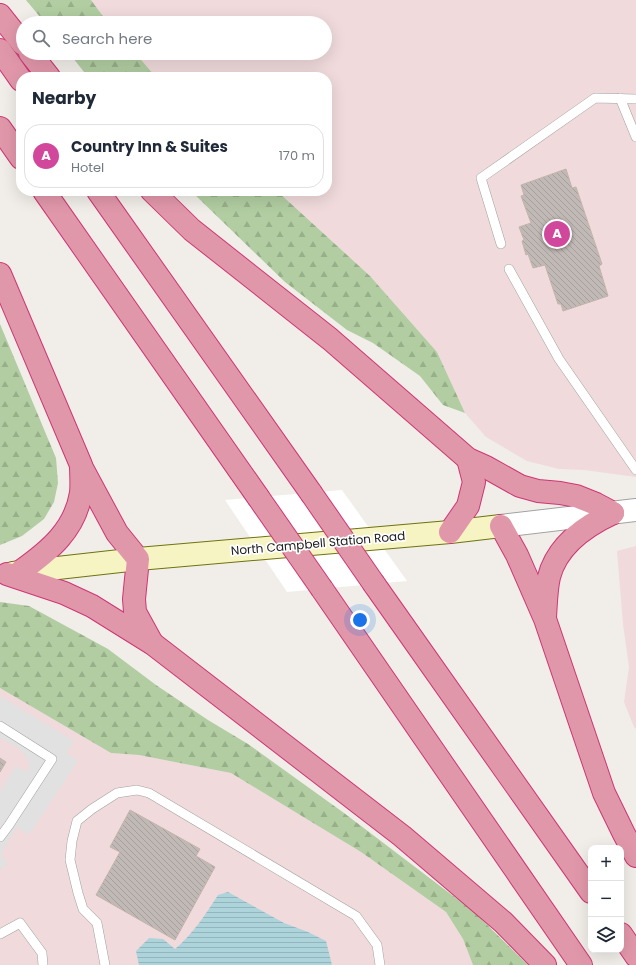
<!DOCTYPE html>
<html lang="en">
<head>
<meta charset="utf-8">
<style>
  :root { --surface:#fff; --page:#f6f6f7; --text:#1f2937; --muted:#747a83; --line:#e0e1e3; --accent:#d93025 }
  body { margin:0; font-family:Poppins,sans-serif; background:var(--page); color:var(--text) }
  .controls { position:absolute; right:12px; bottom:12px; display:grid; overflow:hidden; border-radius:8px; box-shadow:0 4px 16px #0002 }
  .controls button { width:36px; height:36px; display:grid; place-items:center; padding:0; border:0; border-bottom:1px solid var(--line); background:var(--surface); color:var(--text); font:20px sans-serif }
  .you { position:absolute; left:360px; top:620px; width:14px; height:14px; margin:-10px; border:3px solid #fff; border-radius:50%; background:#1a73e8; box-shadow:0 0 0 6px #1a73e833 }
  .badge { display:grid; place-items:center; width:26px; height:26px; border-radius:50%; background:var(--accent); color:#fff; font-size:13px; font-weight:700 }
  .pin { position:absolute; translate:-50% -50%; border:2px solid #fff; box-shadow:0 1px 4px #0006 }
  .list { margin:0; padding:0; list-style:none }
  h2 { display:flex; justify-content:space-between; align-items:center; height:52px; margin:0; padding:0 16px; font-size:17px }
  h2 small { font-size:13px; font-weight:400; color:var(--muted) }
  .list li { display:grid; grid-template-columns:26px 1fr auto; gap:12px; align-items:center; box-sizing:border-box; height:64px; margin:0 8px 8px; padding:0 8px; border:1px solid var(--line); border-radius:16px }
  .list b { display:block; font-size:15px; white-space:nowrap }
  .list p { margin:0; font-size:13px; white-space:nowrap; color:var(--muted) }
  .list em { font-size:13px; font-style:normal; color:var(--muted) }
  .icon { flex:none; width:22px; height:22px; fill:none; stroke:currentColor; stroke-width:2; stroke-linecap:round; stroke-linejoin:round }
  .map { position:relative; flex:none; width:636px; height:965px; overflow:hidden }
  .search { position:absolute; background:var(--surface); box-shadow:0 4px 16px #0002; left:16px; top:16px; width:316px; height:44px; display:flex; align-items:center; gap:10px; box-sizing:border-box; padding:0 14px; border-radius:22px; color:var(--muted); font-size:15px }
  .panel { position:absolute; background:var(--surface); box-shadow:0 4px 16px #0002; left:16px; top:72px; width:316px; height:124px; border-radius:16px }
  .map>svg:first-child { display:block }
</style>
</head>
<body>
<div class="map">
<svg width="636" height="965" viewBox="0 0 636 965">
  <defs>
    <pattern id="forest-firs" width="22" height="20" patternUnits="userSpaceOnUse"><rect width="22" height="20" fill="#b1cda1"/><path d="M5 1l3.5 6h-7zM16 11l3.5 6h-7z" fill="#98b08a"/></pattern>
    <pattern id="water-rules" width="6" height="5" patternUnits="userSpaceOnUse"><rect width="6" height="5" fill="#add3db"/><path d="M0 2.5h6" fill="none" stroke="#95b5bc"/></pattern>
    <pattern id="building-back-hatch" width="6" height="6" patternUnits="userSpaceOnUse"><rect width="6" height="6" fill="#c1b9b5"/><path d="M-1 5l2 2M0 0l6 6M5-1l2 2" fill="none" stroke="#a69f9b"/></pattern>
  </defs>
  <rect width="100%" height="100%" fill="#f1eee9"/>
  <g fill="#f0dadb">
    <polygon points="91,0 636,0 636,477 584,470 559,469 527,461 486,437 465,413 437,352 370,276 277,191 327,191 327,77 156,77 135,53 325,53 325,23 108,23"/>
    <polygon points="636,546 636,729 634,727 624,702 629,667 623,624 617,551"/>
    <polygon points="0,688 111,753 139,755 231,773 361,852 446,912 463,939 473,965 0,965"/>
  </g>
  <g fill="url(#forest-firs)">
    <polygon points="26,0 91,0 108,23 45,23"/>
    <polygon points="69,53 135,53 156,77 88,77"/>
    <polygon points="191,191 277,191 370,276 437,352 465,413 443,405 420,376 373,343 347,330 285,282"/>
    <polygon points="0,324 56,458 58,483 54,502 44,519 22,536 0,545"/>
    <polygon points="0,602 29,606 108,649 156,685 208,720 248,744 344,813 473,911 528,965 473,965 463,939 446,912 361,852 231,773 139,755 111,753 0,688"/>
  </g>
  <polygon fill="#e1e1e1" points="0,696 74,741 67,753 78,761 29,835 17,827 1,854 8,864 0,870 0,791 16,766 25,771 29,768 29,763 25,755 18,748 0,738"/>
  <path fill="url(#water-rules)" d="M228,892l56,31 24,9 18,9 6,24h-193l-3,-14 13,-13 14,1 12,10c18,-15 30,-34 43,-54z"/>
  <polygon fill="#fff" points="342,490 407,581 287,592 225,500"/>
  <g fill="url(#building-back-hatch)" stroke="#c2b4ac">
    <polygon points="566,169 572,188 576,187 602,264 599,266 608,296 563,311 561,304 558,304 545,265 533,268 528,254 526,255 522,241 524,240 519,227 531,223 521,196 524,195 521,185"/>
    <polygon points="0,758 6,762 0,772"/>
    <polygon points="130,810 200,849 196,856 215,867 175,940 96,895 120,852 110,847"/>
  </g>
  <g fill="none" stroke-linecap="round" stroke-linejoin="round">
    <g stroke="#a2a2a2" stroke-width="10">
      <g id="service">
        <polyline points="620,98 636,137"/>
        <polyline points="501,244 481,178 595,98 636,99"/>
        <polyline points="509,269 559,359 636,470"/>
        <polyline points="0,726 52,759 9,825 0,837"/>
        <polyline points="0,934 20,923 42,953 43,965"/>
        <polyline points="105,965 97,923 83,909 78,893 70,860 72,841 77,821 92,809 117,793 137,790 149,793 356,916 377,945 380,965"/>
      </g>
    </g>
    <g stroke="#a2a2a2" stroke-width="24">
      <polyline id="tertiary" points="501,526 636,510"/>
    </g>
    <g stroke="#6f730e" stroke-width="24">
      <polyline id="secondary" points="13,573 138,559 450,532 501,526"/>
    </g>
    <g stroke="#ce3675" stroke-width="24">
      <g id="motorway">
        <polyline points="0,15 23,44"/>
        <polyline points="0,50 21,80"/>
        <polyline points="30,53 49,77"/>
        <polyline points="0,128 21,158"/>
        <polyline points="44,191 258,497"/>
        <polyline points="98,191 311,493"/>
        <polyline points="152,191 192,230 330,339 468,459 486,467 520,486 538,491 560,493 576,496 596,504 613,513"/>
        <path d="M0,274l81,191c0,9 1,19 0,28 -6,37 -32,58 -60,78"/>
        <polyline points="82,468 117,533 138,559 134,599 135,612 152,643"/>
        <polyline points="501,526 517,555 545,619 604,793 624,834 636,856"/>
        <polyline points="450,532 468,506 474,482 468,459"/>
        <polyline points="7,574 64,593 92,606 153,644 402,836 503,922 545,965"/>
        <polyline points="374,584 591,892"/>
        <polyline points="322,589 581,965"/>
        <path d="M545,617c1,-13 1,-27 4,-40 8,-32 36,-51 64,-64"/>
        <polyline points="621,934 636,956"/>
      </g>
    </g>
    <use href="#service" stroke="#fff" stroke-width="9"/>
    <use href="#tertiary" stroke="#fff" stroke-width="22"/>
    <use href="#secondary" stroke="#f5f4c2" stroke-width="22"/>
    <use href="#motorway" stroke="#e197aa" stroke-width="22"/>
    <g stroke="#ce3675" stroke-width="24" stroke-linecap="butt">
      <g id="motorway-bridge">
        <polyline points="311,493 374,584"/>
        <polyline points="258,497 322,589"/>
      </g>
    </g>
    <use href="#motorway-bridge" stroke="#e197aa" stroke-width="22"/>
  </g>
  <g text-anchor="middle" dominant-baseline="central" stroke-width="3.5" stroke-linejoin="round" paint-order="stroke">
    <g font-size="12" fill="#212121" stroke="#fff">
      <text transform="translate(318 543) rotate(-5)">North Campbell Station Road</text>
    </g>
  </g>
</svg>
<div class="controls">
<button>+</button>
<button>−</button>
<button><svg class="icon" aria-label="layers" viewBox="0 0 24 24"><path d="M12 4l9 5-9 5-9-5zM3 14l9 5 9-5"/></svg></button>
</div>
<div class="you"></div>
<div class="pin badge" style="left:557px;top:234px;background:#d1479c">A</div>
<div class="search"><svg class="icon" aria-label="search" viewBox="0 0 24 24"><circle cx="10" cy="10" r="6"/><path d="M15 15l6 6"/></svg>Search here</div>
<section class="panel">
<h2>Nearby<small></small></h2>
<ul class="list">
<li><span class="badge" style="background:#d1479c">A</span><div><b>Country Inn &amp; Suites</b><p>Hotel</p></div><em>170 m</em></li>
</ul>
</section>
</div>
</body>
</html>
